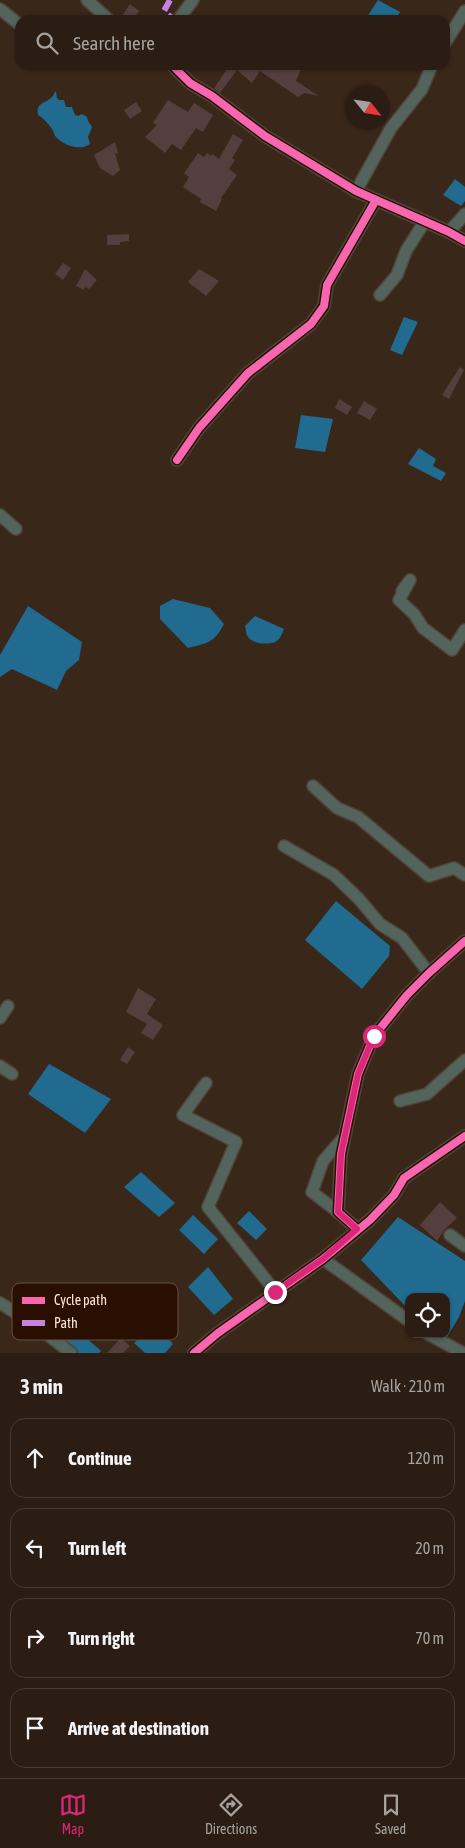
<!DOCTYPE html>
<html lang="en">
<head>
<meta charset="utf-8">
<style>
  :root { --surface:#2b1d14; --page:#372a22; --text:#f1f3f6; --muted:#a6a2a0; --line:#473b34; --accent:#db2777 }
  body { margin:0; font-family:"Asap Condensed",sans-serif; background:var(--page); color:var(--text) }
  .controls { position:absolute; right:15px; bottom:15px; display:grid; overflow:hidden; border-radius:10px; box-shadow:0 1px 4px #0004 }
  .controls button { width:45px; height:45px; display:grid; place-items:center; padding:0; border:0; border-bottom:1px solid var(--line); background:var(--surface); color:var(--text); font:25px sans-serif }
  .compass { position:absolute; left:345px; top:85px; width:45px; height:45px; border-radius:50%; background:var(--surface); box-shadow:0 1px 4px #0004; rotate:120deg }
  .stop { position:absolute; width:15px; height:15px; margin:-11px; border:4px solid #db2777; border-radius:50%; background:#fff }
  .stop.end { background:#db2777; border-color:#fff; box-shadow:0 1px 5px #0008 }
  .list { margin:0; padding:0; list-style:none }
  h2 { display:flex; justify-content:space-between; align-items:center; height:65px; margin:0; padding:0 20px; font-size:21px }
  h2 small { font-size:16px; font-weight:400; color:var(--muted) }
  .list li { display:grid; grid-template-columns:32px 1fr auto; gap:15px; align-items:center; box-sizing:border-box; height:80px; margin:0 10px 10px; padding:0 10px; border:1px solid var(--line); border-radius:15px }
  .list b { display:block; font-size:19px; white-space:nowrap }
  .list em { font-size:16px; font-style:normal; color:var(--muted) }
  .icon { flex:none; width:28px; height:28px; fill:none; stroke:currentColor; stroke-width:2; stroke-linecap:round; stroke-linejoin:round }
  .map { position:relative; flex:none; width:465px; height:1353px; overflow:hidden }
  .search { position:absolute; background:var(--surface); box-shadow:0 1px 4px #0004; left:15px; right:15px; top:15px; height:55px; display:flex; align-items:center; gap:12px; box-sizing:border-box; padding:0 18px; border-radius:15px; color:var(--muted); font-size:19px }
  .sheet { height:425px; background:var(--surface) }
  nav { display:flex; justify-content:space-around; align-items:center; box-sizing:border-box; height:70px; border-top:1px solid var(--line); background:var(--surface); font-size:14px; color:var(--muted) }
  nav a { display:grid; justify-items:center; gap:2px }
  nav .on { color:var(--accent) }
  .map>svg:first-child { display:block }
</style>
</head>
<body>
<div class="map">
<svg width="465" height="1353" viewBox="0 0 465 1353">
  <rect width="100%" height="100%" fill="#39271a"/>
  <g fill="#206b8f">
    <polygon points="378,0 400,12 395,20 365,20"/>
    <path d="M56,91l1,7 2,2h5l2,7h6l3,8 3,1 4,-2 5,3 1,4 4,6 -4,10 2,7c-9,7 -25,2 -33,-6 -3,-3 -2,-3 -4,-7 -2,-5 -10,-13 -15,-16 -2,-13 7,-11 14,-18 2,-2 2,-4 4,-6z"/>
    <polygon points="455,179 465,187 465,201 461,206 443,195"/>
    <polygon points="404,317 418,322 402,355 390,350"/>
    <polygon points="301,415 333,419 325,452 295,448"/>
    <polygon points="419,448 436,459 433,466 446,473 441,481 408,464"/>
    <path d="M173,599l37,9 14,16c-10,19 -16,19 -36,24l-28,-29v-13z"/>
    <polygon points="28,606 82,642 79,660 66,671 57,690 12,669 0,677 0,655"/>
    <path d="M255,616l29,13c-2,5 -4,11 -9,13 -7,3 -22,2 -27,-5 -2,-2 -2,-8 -3,-11z"/>
    <polygon points="336,901 390,946 389,956 362,989 305,940"/>
    <polygon points="49,1064 111,1099 85,1133 28,1094"/>
    <polygon points="141,1172 175,1203 159,1217 124,1187"/>
    <polygon points="249,1211 267,1229 256,1240 237,1223"/>
    <polygon points="193,1215 218,1239 204,1254 179,1230"/>
    <polygon points="398,1217 465,1261 465,1301 459,1317 447,1337 444,1334 446,1334 446,1297 409,1297 409,1310 361,1260"/>
    <polygon points="208,1267 233,1299 214,1315 188,1287"/>
    <polygon points="57,1312 101,1351 99,1353 77,1353 46,1325"/>
    <polygon points="154,1324 173,1344 165,1353 145,1353 134,1343"/>
  </g>
  <g fill="#543f3e">
    <polygon points="130,4 139,11 133,20 119,20"/>
    <polygon points="230,65 303,65 296,81 319,96 304,93 298,97 260,71 252,83 237,70 220,93 214,88"/>
    <polygon points="168,100 188,112 194,103 213,115 203,132 196,128 181,150 172,144 165,153 145,137 157,125 153,123"/>
    <polygon points="136,102 142,111 130,119 124,110"/>
    <polygon points="233,134 243,140 232,158 235,160 229,169 237,175 221,198 222,199 216,211 200,202 201,199 183,187 189,177 184,173 198,153 204,157 207,153 211,156 212,154 219,159"/>
    <polygon points="115,142 118,153 115,154 120,170 113,176 100,168 94,155"/>
    <polygon points="129,234 129,241 120,242 120,245 107,245 107,235"/>
    <polygon points="63,263 71,268 63,280 55,274"/>
    <polygon points="85,269 97,280 89,289 85,287 84,290 76,286"/>
    <polygon points="199,269 219,281 206,296 188,282"/>
    <polygon points="460,367 464,370 449,399 442,395"/>
    <polygon points="339,399 352,407 347,415 335,408"/>
    <polygon points="364,401 377,409 370,420 357,413"/>
    <polygon points="138,988 156,999 147,1014 163,1025 153,1040 141,1033 147,1024 126,1012"/>
    <polygon points="128,1047 135,1052 127,1064 120,1060"/>
    <polygon points="440,1202 457,1218 444,1230 437,1241 420,1225"/>
    <polygon points="121,1338 130,1346 123,1353 107,1353"/>
  </g>
  <g fill="none" stroke-linecap="round" stroke-linejoin="round">
    <g stroke="#524337" stroke-width="14">
      <g id="street">
        <polyline points="87,0 109,20"/>
        <polyline points="0,9 20,25"/>
        <polyline points="178,20 193,0"/>
        <polyline points="445,43 465,11"/>
        <polyline points="172,65 190,83 212,96 265,136 356,191 449,232 465,241"/>
        <polyline points="356,191 391,128 422,89 432,65"/>
        <polyline points="449,232 465,214"/>
        <polyline points="380,295 397,275 406,251 425,221"/>
        <polyline points="177,460 199,428 248,373 311,324 324,306 327,285 376,200"/>
        <polyline points="0,515 16,529"/>
        <polyline points="402,591 410,580 399,600 414,614 423,628 452,650 465,630"/>
        <polyline points="313,786 337,808 358,817 429,876 454,868 465,875"/>
        <polyline points="284,846 334,875 359,899 380,924 402,938 429,973"/>
        <polyline points="0,1018 8,1006"/>
        <polyline points="0,1066 12,1074"/>
        <polyline points="206,1083 183,1115 236,1142 208,1207 275,1291"/>
        <polyline points="400,1101 427,1094 465,1060"/>
        <polyline points="338,1212 312,1192 323,1161 343,1138"/>
        <polyline points="357,1229 338,1212 341,1154 358,1074 374,1036 407,995 429,973 465,941"/>
        <polyline points="450,1235 465,1246"/>
        <polyline points="323,1259 409,1321"/>
        <polyline points="0,1303 39,1328 71,1353"/>
        <polyline points="428,1334 463,1353"/>
        <polyline points="194,1353 218,1333 323,1259 370,1220 394,1195 404,1178 465,1136"/>
      </g>
    </g>
    <use href="#street" stroke="#53645d" stroke-width="11"/>
    <polyline stroke="#c483df" stroke-width="6" stroke-dasharray="12 6" stroke-linecap="butt" points="170,0 164,11 174,20"/>
    <g stroke="#280f00" stroke-width="11">
      <g id="cycleway">
        <polyline points="172,65 190,83 212,96 265,136 356,191 449,232 465,241"/>
        <polyline points="177,460 199,428 248,373 311,324 324,306 327,285 376,200"/>
        <polyline points="357,1229 338,1212 341,1154 358,1074 374,1036 407,995 429,973 465,941"/>
        <polyline points="194,1353 218,1333 323,1259 370,1220 394,1195 404,1178 465,1136"/>
      </g>
    </g>
    <use href="#cycleway" stroke="#f766af" stroke-width="8"/>
  </g>
  <g fill="none" stroke-linecap="round" stroke-linejoin="round">
    <polyline stroke="#db2777" stroke-width="6" points="275,1292 323,1259 357,1229 338,1212 341,1154 358,1074 374,1036"/>
  </g>
  <rect x="12" y="1283" width="166" height="57" rx="8" fill="#280f00" stroke="#685041" stroke-width="1"/>
  <rect x="22" y="1297" width="23" height="7" fill="#f766af"/>
  <rect x="22" y="1320" width="23" height="6" fill="#c483df"/>
  <g font-size="14" fill="#fce6d8">
    <text x="54" y="1305">Cycle path</text>
    <text x="54" y="1328">Path</text>
  </g>
</svg>
<div class="controls">
<button><svg class="icon" aria-label="locate" viewBox="0 0 24 24"><circle cx="12" cy="12" r="6"/><path d="M12 2v4M12 18v4M2 12h4M18 12h4"/></svg></button>
</div>
<svg class="compass" viewBox="-18 -18 36 36"><path d="M0-13l5 13h-10z" fill="#e53935"/><path d="M0 13l5-13h-10z" fill="#a6a2a0"/></svg>
<div class="stop" style="left:374px;top:1036px"></div>
<div class="stop end" style="left:275px;top:1292px"></div>
<div class="search"><svg class="icon" aria-label="search" viewBox="0 0 24 24"><circle cx="10" cy="10" r="6"/><path d="M15 15l6 6"/></svg>Search here</div>
</div>
<section class="sheet">
<h2>3 min<small>Walk · 210 m</small></h2>
<ul class="list">
<li><svg class="icon" aria-label="ahead" viewBox="0 0 24 24"><path d="M12 20V5M6 11l6-6 6 6"/></svg><div><b>Continue</b></div><em>120 m</em></li>
<li><svg class="icon" aria-label="left" viewBox="0 0 24 24"><path d="M17 20v-9H6M10 6l-5 5 5 5"/></svg><div><b>Turn left</b></div><em>20 m</em></li>
<li><svg class="icon" aria-label="right" viewBox="0 0 24 24"><path d="M7 20v-9h11M14 6l5 5-5 5"/></svg><div><b>Turn right</b></div><em>70 m</em></li>
<li><svg class="icon" aria-label="arrive" viewBox="0 0 24 24"><path d="M6 21V4h12l-3 4 3 4H6"/></svg><div><b>Arrive at destination</b></div></li>
</ul>
</section>
<nav>
<a class="on"><svg class="icon" aria-label="map" viewBox="0 0 24 24"><path d="M3 6l6-2 6 2 6-2v14l-6 2-6-2-6 2zM9 4v14M15 6v14"/></svg>Map</a>
<a><svg class="icon" aria-label="directions" viewBox="0 0 24 24"><path d="M12 3l9 9-9 9-9-9zM9 14v-3h6M13 9l2 2-2 2"/></svg>Directions</a>
<a><svg class="icon" aria-label="saved" viewBox="0 0 24 24"><path d="M7 4h10v16l-5-4-5 4z"/></svg>Saved</a>
</nav>
</body>
</html>
